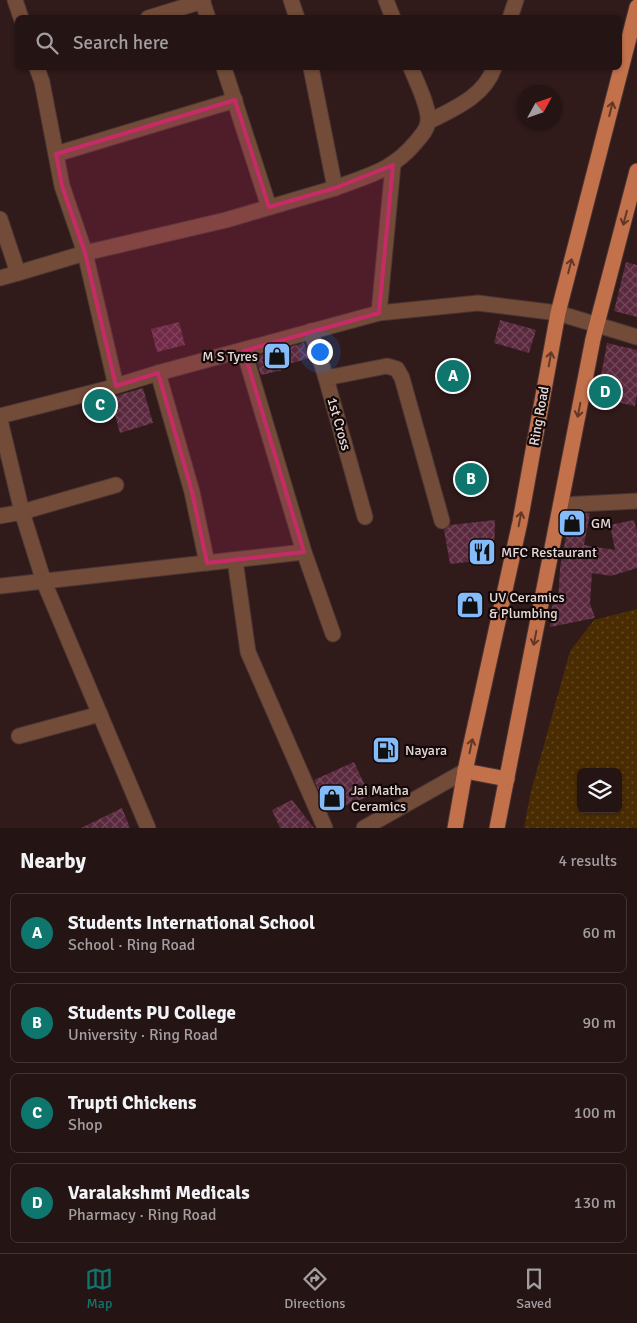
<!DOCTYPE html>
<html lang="en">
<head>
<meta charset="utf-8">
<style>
  :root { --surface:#241414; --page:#2c1d1d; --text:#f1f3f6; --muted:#a39ea0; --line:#413334; --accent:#0f766e }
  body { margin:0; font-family:Signika,sans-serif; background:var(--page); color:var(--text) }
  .controls { position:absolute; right:15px; bottom:15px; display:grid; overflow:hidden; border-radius:8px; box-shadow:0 1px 4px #0004 }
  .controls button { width:45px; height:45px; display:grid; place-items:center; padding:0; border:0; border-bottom:1px solid var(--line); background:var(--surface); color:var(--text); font:25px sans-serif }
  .compass { position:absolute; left:517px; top:85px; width:45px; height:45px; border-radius:50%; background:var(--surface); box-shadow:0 1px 4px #0004; rotate:50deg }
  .you { position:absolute; left:319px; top:351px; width:18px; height:18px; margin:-12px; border:4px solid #fff; border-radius:50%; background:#1a73e8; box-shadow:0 0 0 8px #1a73e833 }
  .badge { display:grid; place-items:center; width:32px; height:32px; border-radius:50%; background:var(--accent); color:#fff; font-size:16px; font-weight:700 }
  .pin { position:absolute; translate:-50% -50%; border:2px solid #fff; box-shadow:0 1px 5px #0006 }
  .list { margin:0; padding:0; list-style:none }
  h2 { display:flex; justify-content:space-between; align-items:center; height:65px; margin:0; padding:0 20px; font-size:21px }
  h2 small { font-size:16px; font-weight:400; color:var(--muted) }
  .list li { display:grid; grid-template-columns:32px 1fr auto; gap:15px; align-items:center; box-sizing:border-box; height:80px; margin:0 10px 10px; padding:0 10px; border:1px solid var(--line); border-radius:8px }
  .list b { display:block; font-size:19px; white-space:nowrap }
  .list p { margin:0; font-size:16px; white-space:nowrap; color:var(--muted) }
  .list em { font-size:16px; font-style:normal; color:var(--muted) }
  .icon { flex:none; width:28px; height:28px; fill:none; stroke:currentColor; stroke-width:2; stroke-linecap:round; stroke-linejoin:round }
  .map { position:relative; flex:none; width:637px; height:828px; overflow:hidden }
  .search { position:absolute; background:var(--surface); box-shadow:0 1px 4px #0004; left:15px; right:15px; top:15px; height:55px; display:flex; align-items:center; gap:12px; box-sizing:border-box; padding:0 18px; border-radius:8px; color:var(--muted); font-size:19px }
  .sheet { height:425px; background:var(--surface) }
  nav { display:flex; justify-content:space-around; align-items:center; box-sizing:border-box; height:70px; border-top:1px solid var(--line); background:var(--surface); font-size:14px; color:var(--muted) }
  nav a { display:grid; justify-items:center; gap:2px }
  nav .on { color:var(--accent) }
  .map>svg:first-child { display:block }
</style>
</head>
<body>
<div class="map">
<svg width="637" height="828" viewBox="0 0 637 828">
  <defs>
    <pattern id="green-dots" width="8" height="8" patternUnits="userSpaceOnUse" patternTransform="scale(1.25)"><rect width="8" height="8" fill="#492c02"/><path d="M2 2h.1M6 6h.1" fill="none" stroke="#634a26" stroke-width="1.8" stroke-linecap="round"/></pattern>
    <pattern id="building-cross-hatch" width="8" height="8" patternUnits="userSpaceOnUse" patternTransform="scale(1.25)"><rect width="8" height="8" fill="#5a293e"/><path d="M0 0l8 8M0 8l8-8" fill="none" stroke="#724759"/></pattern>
  </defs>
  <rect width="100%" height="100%" fill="#301a1a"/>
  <path fill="url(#green-dots)" fill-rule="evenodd" d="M637,609v219h-113l6,-33 40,-144 24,-31zM581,772h37v37h-37z"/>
  <g fill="url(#building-cross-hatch)">
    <polygon points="626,262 637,265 637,317 614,311"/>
    <polygon points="500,320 536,330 529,353 494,343"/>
    <polygon points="179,322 185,345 157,352 151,329"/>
    <polygon points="304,343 309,358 286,365 287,369 261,375 255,356"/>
    <polygon points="607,343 637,350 637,394 635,406 597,398"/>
    <polygon points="143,388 153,423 120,433 115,415 88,420 85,405"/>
    <polygon points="590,513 584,545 615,550 610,525 634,520 637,531 637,568 611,576 592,573 590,603 595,618 550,627 552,605 558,604 560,568 570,514"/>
    <polygon points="495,520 494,559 450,564 444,530 450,525"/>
    <polygon points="354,762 370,796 328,812 314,780"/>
    <polygon points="292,800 314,828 280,828 272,810"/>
    <polygon points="122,808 130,828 81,828"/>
  </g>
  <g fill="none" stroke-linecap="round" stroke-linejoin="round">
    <g stroke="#4a3535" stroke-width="17">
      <g id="minor">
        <polyline points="15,0 21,18"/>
        <polyline points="202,0 208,18"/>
        <polyline points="291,0 297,18"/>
        <polyline points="386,0 393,18"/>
        <polyline points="148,18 203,1"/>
        <polyline points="510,18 516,0"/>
        <polyline points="224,68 269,207"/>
        <path d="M428,122c25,-13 56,-25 66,-54"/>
        <polyline points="56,154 235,100"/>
        <path d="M335,188c34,-13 57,-17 81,-46 5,-6 11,-12 12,-20 2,-14 -12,-41 -17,-54"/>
        <polyline points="0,219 18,273 0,278"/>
        <polyline points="18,273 85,253 62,186 42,82 37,68"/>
        <polyline points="379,313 393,165"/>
        <polyline points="311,331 326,378 365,517"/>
        <polyline points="244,351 304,552 333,634"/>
        <polyline points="158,373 192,492 207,563"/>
        <polyline points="326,378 387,366 397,369 402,378 442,521"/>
        <polyline points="116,386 85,253 226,220 335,188 311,68"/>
        <polyline points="0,416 106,389 158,373 379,313 478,303 558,313 637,337"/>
        <polyline points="0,420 22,512 44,582 148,828"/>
        <polyline points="561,505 637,501"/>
        <polyline points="0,516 22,512 116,485"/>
        <polyline points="235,560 248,652 325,828"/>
        <polyline points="0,586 304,552"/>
        <polyline points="19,736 100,714"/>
        <polyline points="364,828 465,771"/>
      </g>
    </g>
    <g stroke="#4a3535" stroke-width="17">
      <g id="major">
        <polyline points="465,771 507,779"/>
        <polyline points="455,828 465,771 520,522 558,313 637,7"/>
        <polyline points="497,828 593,339 637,171"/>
      </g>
    </g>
    <use href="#minor" stroke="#724b39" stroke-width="15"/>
    <use href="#major" stroke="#c3714b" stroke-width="15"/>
  </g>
  <defs><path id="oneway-shaft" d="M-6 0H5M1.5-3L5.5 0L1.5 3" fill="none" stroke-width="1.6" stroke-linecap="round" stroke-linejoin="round" transform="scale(1.25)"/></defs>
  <g stroke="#613726">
    <use href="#oneway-shaft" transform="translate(611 109) rotate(-76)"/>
    <use href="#oneway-shaft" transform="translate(625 218) rotate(105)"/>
    <use href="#oneway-shaft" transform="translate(570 266) rotate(-76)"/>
    <use href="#oneway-shaft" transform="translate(550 359) rotate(-80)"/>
    <use href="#oneway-shaft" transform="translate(579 410) rotate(101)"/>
    <use href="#oneway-shaft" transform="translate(520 519) rotate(-79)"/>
    <use href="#oneway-shaft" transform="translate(535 638) rotate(101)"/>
    <use href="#oneway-shaft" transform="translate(471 746) rotate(-78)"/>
  </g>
  <path fill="#c62b68" fill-opacity="0.2" stroke="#c62b68" stroke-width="4" stroke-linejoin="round" d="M235,100l34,107 66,-19 58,-23 -14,148 -135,38 60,201 -97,11 -15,-71 -34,-119 -42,13 -31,-133 -23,-67 -6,-32z"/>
  <defs>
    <g id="shop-square" transform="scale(1.4375)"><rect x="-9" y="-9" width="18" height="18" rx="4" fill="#84bcfb" stroke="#110808"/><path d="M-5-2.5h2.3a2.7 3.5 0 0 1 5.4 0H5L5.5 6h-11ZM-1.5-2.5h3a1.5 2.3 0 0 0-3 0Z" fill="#111"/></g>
    <g id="restaurant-square" transform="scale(1.4375)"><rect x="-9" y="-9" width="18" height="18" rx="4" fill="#84bcfb" stroke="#110808"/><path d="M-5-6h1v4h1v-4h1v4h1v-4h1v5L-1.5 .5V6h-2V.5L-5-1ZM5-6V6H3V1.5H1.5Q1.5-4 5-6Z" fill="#111"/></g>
    <g id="fuel-square" transform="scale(1.4375)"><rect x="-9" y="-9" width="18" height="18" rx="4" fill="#84bcfb" stroke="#110808"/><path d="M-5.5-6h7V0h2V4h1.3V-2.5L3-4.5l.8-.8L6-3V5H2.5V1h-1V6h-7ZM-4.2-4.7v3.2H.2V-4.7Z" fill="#111"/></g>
  </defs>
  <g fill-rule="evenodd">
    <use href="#shop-square" x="277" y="356"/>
    <use href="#shop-square" x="572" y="523"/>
    <use href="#restaurant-square" x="482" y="552"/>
    <use href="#shop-square" x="470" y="605"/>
    <use href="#fuel-square" x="386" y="750"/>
    <use href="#shop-square" x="332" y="798"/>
  </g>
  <g text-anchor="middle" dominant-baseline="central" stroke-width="4.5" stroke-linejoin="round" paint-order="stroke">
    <g font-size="14" fill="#e8d9d8" stroke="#110808" text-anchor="start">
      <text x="258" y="356" text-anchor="end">M S Tyres</text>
      <text x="591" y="523">GM</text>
      <text x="501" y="552">MFC Restaurant</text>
      <text x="489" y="597">UV Ceramics<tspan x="489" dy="16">&amp; Plumbing</tspan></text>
      <text x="405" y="750">Nayara</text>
      <text x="351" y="790">Jai Matha<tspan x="351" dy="16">Ceramics</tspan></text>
    </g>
    <g font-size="14" fill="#e8d9d8" stroke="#110808">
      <text transform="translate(539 416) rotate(-80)">Ring Road</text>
      <text transform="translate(339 424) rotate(74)">1st Cross</text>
    </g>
  </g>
</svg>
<div class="controls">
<button><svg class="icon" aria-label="layers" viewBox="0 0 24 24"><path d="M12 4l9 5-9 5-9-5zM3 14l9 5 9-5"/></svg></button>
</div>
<svg class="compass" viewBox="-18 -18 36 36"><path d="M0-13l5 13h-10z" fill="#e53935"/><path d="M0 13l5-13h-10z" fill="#a39ea0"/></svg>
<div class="you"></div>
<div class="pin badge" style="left:453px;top:376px">A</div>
<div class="pin badge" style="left:471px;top:479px">B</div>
<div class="pin badge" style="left:100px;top:405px">C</div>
<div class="pin badge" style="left:605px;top:392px">D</div>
<div class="search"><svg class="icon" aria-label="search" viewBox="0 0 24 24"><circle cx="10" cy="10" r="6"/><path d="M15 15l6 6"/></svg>Search here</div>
</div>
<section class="sheet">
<h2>Nearby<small>4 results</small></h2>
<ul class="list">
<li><span class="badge">A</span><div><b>Students International School</b><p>School · Ring Road</p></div><em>60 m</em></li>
<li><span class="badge">B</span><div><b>Students PU College</b><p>University · Ring Road</p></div><em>90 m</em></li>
<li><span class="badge">C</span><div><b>Trupti Chickens</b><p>Shop</p></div><em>100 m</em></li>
<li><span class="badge">D</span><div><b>Varalakshmi Medicals</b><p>Pharmacy · Ring Road</p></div><em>130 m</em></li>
</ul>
</section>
<nav>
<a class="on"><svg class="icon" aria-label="map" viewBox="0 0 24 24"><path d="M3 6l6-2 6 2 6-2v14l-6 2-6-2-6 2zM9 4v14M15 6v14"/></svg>Map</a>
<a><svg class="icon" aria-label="directions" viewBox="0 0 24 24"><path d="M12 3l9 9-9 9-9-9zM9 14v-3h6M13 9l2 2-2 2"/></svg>Directions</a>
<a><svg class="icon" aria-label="saved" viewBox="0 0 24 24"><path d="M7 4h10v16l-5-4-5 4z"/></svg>Saved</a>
</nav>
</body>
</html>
